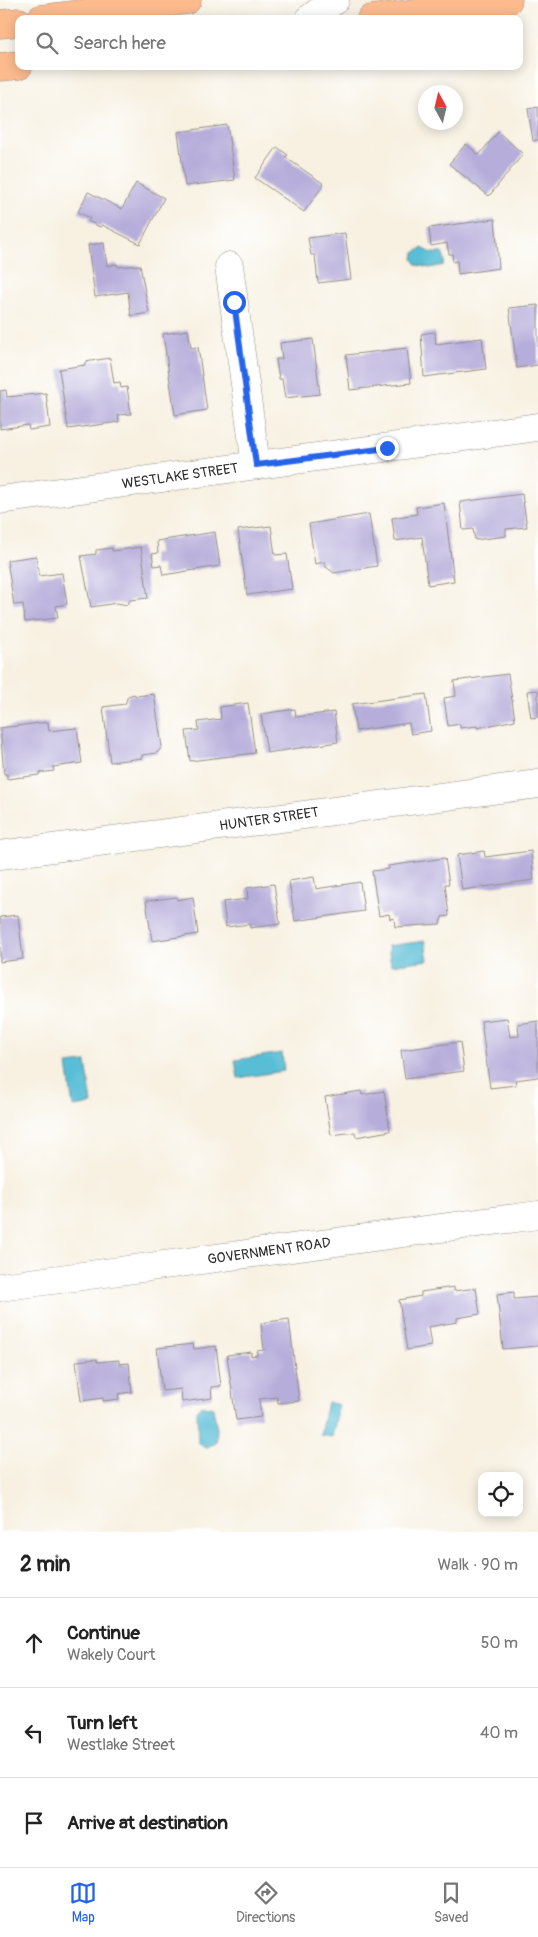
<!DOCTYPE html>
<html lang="en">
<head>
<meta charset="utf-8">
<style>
  :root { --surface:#fff; --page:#f2f2f2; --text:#222; --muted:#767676; --line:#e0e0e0; --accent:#2563eb }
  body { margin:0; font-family:Pangolin,sans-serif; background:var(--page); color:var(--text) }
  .controls { position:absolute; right:15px; bottom:15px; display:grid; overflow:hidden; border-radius:10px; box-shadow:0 2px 12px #0003 }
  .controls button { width:45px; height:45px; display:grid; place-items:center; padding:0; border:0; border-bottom:1px solid var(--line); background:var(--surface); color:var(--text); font:25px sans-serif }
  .compass { position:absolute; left:418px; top:85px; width:45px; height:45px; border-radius:50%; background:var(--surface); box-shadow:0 2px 12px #0003; rotate:352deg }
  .stop { position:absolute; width:15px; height:15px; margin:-11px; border:4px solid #2563eb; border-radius:50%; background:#fff }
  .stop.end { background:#2563eb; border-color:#fff; box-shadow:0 1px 5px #0008 }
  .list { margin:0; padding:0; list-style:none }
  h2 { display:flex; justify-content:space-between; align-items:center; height:65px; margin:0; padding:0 20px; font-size:21px }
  h2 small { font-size:16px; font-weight:400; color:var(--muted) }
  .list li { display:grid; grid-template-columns:32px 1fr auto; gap:15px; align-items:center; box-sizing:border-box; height:90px; padding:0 20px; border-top:1px solid var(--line) }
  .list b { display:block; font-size:19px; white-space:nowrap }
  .list p { margin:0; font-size:16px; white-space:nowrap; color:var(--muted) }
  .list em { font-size:16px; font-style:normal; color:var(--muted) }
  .icon { flex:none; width:28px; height:28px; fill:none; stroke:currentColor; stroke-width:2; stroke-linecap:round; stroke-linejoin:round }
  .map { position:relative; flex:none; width:538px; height:1532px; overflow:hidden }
  .search { position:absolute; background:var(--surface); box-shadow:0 2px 12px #0003; left:15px; right:15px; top:15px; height:55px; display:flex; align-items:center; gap:12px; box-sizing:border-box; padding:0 18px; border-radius:10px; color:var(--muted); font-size:19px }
  .sheet { height:335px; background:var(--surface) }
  nav { display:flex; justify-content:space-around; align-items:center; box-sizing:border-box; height:70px; border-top:1px solid var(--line); background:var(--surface); font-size:14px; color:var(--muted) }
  nav a { display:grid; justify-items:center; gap:2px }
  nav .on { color:var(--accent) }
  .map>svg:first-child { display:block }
</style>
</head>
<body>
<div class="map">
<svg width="538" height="1532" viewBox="0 0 538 1532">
  <rect width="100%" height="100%" fill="#fff"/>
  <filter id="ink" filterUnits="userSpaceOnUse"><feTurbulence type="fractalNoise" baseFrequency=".02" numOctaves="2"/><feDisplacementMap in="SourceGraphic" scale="10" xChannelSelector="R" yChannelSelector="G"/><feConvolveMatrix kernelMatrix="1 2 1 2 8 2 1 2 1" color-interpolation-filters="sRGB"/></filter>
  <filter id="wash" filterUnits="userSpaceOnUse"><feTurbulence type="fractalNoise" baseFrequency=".0096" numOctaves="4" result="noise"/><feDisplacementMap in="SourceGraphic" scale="20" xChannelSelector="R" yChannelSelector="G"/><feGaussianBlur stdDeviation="1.12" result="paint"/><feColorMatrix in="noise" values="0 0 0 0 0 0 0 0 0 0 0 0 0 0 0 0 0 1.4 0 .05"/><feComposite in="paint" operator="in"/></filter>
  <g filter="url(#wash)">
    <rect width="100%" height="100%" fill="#f8f1e2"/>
    <g fill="#59bed6" stroke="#427480">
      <polygon points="422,248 432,253 442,253 445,260 444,265 430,268 417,265 413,259 414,253"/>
      <polygon points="425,941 428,960 391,965 388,946"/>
      <polygon points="282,1053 284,1071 238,1078 235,1060"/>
      <polygon points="86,1062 92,1104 73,1107 67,1064"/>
      <polygon points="327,1402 339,1405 332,1437 320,1435"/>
      <polygon points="202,1405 213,1408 217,1429 216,1443 205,1448 198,1442 197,1409"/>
    </g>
    <g id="blocks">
      <g fill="#b6adda">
        <polygon points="538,107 538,140 533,141 528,109"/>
        <polygon points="227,125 235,180 185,186 178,132"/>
        <polygon points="498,132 523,154 489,196 449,164 466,144 479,155"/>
        <polygon points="277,147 288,155 285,157 324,184 304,212 255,178"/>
        <polygon points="136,183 164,198 140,244 102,225 100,227 88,221 90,218 78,212 88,192 122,209"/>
        <polygon points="495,219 499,268 458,274 457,261 453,262 452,254 449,254 447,243 431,246 429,228"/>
        <polygon points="345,233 351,279 318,283 315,255 311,255 308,238"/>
        <polygon points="104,243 107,266 117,264 118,267 140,265 149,313 131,316 128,292 95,297 88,245"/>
        <polygon points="538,305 538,365 517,368 509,308"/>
        <polygon points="188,330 191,348 198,347 207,410 175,415 163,334"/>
        <polygon points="435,332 436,344 482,338 486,369 424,377 421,334"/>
        <polygon points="313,339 320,394 285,398 282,379 279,379 276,359 282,359 280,343"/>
        <polygon points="407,348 411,383 350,390 346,355"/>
        <polygon points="110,358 114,383 120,382 121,388 127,387 131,414 118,415 119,422 68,429 59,369 85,365 85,362"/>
        <polygon points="6,390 7,397 46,393 50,427 29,430 28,425 0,429 0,391"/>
        <polygon points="522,494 527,527 506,529 506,536 475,540 473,529 463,530 460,502"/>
        <polygon points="444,503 454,581 428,585 422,537 395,541 392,518 417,514 416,507"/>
        <polygon points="369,514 377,566 334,573 326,567 325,562 315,564 309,524"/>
        <polygon points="271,526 275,555 287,554 292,589 247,595 238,530"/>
        <polygon points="215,532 220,566 163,575 161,565 154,566 152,554 158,553 157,541"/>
        <polygon points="141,547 148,598 130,600 127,605 117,603 91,607 81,556 96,554 96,550 112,548 112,551"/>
        <polygon points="36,556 39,576 62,573 67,604 56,606 58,618 25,622 23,604 14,605 7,560"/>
        <polygon points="508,674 515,720 477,728 477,726 460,728 460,724 448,726 444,698 456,696 454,681"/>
        <polygon points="538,690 538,717 531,718 527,691"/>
        <polygon points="134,694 136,696 154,694 162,747 157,753 142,755 142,758 110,762 103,707 125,704 128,696"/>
        <polygon points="426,694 431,731 411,734 409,723 356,731 352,704"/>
        <polygon points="248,703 255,753 190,761 186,731 199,730 198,722 221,719 220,707"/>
        <polygon points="295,709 296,717 334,712 338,742 267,753 261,714"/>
        <polygon points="48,722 49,731 77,728 82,763 53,767 54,771 39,773 39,775 7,779 7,774 4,774 0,728"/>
        <polygon points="484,851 485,857 531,851 534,880 462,890 457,855"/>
        <polygon points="445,858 449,884 445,884 449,916 442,917 440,924 395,927 394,918 390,919 389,914 379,916 372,871 389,869 388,866"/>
        <polygon points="314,877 316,889 360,882 364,911 295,921 289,881"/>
        <polygon points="274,884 280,924 250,928 250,924 226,927 223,902 248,899 247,888"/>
        <polygon points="177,897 177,900 193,897 198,934 152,941 146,901"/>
        <polygon points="18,915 23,959 0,962 0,917"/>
        <polygon points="507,1018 510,1037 519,1036 518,1024 538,1021 538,1077 515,1080 516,1085 490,1088 481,1021"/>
        <polygon points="460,1042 464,1071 405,1079 401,1050"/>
        <polygon points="361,1091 362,1095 384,1091 390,1131 356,1137 355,1132 331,1135 325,1097"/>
        <polygon points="454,1287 454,1291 476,1288 480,1314 457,1318 457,1322 428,1327 431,1346 407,1350 399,1300 421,1296 421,1292"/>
        <polygon points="514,1292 514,1299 538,1297 538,1346 503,1349 497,1294"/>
        <polygon points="289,1319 299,1401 278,1403 277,1397 259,1399 261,1417 236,1420 227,1355 251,1352 251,1356 257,1355 257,1351 264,1350 261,1323"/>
        <polygon points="193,1344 194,1349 216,1346 221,1386 211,1387 212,1398 182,1402 181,1389 162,1391 157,1348"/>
        <polygon points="97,1359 97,1362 119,1360 119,1364 129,1363 132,1392 118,1394 119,1399 103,1401 103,1398 81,1401 76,1361"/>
      </g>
    </g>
  </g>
  <g filter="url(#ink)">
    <use href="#blocks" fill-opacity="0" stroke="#928e86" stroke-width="1"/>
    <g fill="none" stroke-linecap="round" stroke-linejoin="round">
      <g stroke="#928e86" stroke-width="29">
        <g id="minor">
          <polyline points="309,19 335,0"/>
          <polyline points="229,266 256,465"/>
          <polyline points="0,500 538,427"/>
          <polyline points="0,855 538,784"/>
          <polyline points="0,1287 538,1215"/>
        </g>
      </g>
      <g stroke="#928e86" stroke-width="29">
        <g id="major">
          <polyline points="41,19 187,0"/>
          <polyline points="371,19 508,0"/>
          <polyline points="0,24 19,22"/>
          <polyline points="0,67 19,65"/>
        </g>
      </g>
      <use href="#minor" stroke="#fff" stroke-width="28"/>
      <use href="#major" stroke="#fcba8d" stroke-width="28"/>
    </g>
  </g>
  <g fill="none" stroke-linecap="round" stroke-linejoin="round" filter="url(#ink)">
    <polyline stroke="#2563eb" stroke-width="6" points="234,302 256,465 387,448"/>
  </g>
  <g text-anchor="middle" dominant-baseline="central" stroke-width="4" stroke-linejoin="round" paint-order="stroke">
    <g font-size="14" fill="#2b2b2b" stroke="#fff">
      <text transform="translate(180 476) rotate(-8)">WESTLAKE STREET</text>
      <text transform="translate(269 819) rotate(-8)">HUNTER STREET</text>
      <text transform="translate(269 1251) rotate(-8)">GOVERNMENT ROAD</text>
    </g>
  </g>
</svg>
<div class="controls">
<button><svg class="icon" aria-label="locate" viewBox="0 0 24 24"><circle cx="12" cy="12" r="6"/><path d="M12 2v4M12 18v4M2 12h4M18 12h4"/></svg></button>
</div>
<svg class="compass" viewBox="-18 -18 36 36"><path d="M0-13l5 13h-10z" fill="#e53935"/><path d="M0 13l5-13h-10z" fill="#767676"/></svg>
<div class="stop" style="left:234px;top:302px"></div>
<div class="stop end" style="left:387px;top:448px"></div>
<div class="search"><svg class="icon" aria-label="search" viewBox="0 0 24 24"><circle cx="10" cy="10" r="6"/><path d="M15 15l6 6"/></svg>Search here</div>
</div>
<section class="sheet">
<h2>2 min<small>Walk · 90 m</small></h2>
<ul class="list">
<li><svg class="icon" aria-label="ahead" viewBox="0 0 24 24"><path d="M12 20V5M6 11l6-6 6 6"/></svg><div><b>Continue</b><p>Wakely Court</p></div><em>50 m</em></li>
<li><svg class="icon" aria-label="left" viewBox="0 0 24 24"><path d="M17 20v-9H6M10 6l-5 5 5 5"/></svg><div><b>Turn left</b><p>Westlake Street</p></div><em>40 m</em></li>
<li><svg class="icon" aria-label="arrive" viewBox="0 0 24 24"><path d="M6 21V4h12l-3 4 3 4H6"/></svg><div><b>Arrive at destination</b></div></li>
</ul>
</section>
<nav>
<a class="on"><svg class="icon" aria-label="map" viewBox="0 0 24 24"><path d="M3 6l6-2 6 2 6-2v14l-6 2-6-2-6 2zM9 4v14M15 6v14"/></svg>Map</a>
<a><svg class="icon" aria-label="directions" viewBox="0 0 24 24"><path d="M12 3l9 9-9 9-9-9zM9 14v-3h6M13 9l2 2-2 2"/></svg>Directions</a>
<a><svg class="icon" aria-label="saved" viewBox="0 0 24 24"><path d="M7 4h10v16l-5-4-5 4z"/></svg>Saved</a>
</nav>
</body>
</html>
